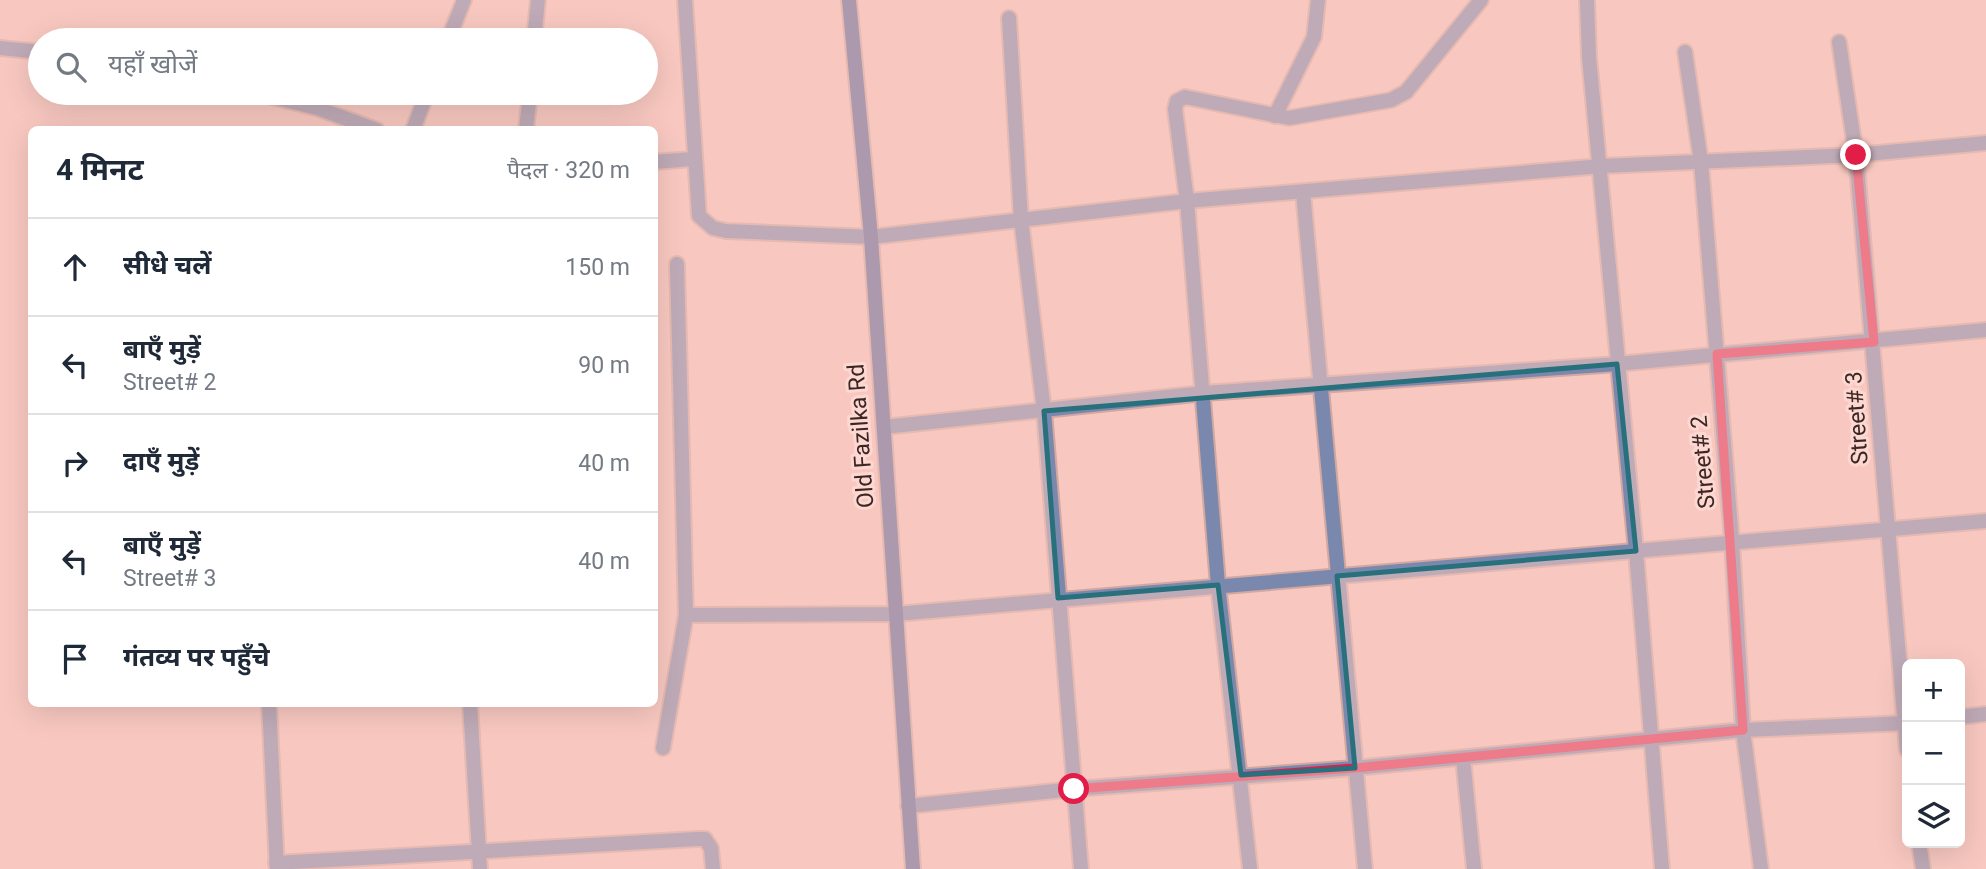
<!DOCTYPE html>
<html lang="hi">
<head>
<meta charset="utf-8">
<style>
  :root { --surface:#fff; --page:#f2f2f3; --text:#1f2937; --muted:#747a83; --line:#e0e1e3 }
  body { margin:0; font-family:Roboto,"Noto Sans Devanagari",sans-serif; background:var(--page); color:var(--text) }
  .controls { position:absolute; right:21px; bottom:21px; display:grid; overflow:hidden; border-radius:10px; box-shadow:0 7px 28px #0002 }
  .controls button { width:63px; height:63px; display:grid; place-items:center; padding:0; border:0; border-bottom:2px solid var(--line); background:var(--surface); color:var(--text); font:35px sans-serif }
  .stop { position:absolute; width:21px; height:21px; margin:-16px; border:5px solid #e11d48; border-radius:50%; background:#fff }
  .stop.end { background:#e11d48; border-color:#fff; box-shadow:0 2px 7px #0008 }
  .list { margin:0; padding:0; list-style:none }
  h2 { display:flex; justify-content:space-between; align-items:center; height:91px; margin:0; padding:0 28px; font-size:30px }
  h2 small { font-size:23px; font-weight:400; color:var(--muted) }
  .list li { display:grid; grid-template-columns:46px 1fr auto; gap:21px; align-items:center; box-sizing:border-box; height:98px; padding:0 28px; border-top:2px solid var(--line) }
  .list b { display:block; font-size:26px; white-space:nowrap }
  .list p { margin:0; font-size:23px; white-space:nowrap; color:var(--muted) }
  .list em { font-size:23px; font-style:normal; color:var(--muted) }
  .icon { flex:none; width:38px; height:38px; fill:none; stroke:currentColor; stroke-width:2; stroke-linecap:round; stroke-linejoin:round }
  .map { position:relative; flex:none; width:1986px; height:869px; overflow:hidden }
  .search { position:absolute; background:var(--surface); box-shadow:0 7px 28px #0002; left:28px; top:28px; width:630px; height:77px; display:flex; align-items:center; gap:18px; box-sizing:border-box; padding:0 24px; border-radius:38px; color:var(--muted); font-size:26px }
  .panel { position:absolute; background:var(--surface); box-shadow:0 7px 28px #0002; left:28px; top:126px; width:630px; height:581px; border-radius:10px }
  .map>svg:first-child { display:block }
</style>
</head>
<body>
<div class="map">
<svg width="1986" height="869" viewBox="0 0 1986 869">
  <rect width="100%" height="100%" fill="#f8c8c0"/>
  <g fill="none" stroke-linecap="round" stroke-linejoin="round">
    <g stroke="#d2a8a0" stroke-width="18">
      <g id="street">
        <polyline points="685,0 699,216 713,228 726,231 871,237 1187,201 1602,166 1856,155 1986,143"/>
        <polyline points="1587,0 1589,57 1636,551 1662,869"/>
        <polyline points="1009,18 1021,219 1044,411 1081,869"/>
        <polyline points="448,40 464,0"/>
        <polyline points="534,40 538,0"/>
        <polyline points="1839,42 1856,155 1907,750"/>
        <polyline points="0,48 40,52"/>
        <polyline points="1685,52 1701,162 1732,541 1743,730 1761,869"/>
        <polyline points="256,93 317,108 377,130"/>
        <polyline points="1275,116 1314,37 1318,0"/>
        <polyline points="413,130 427,93"/>
        <polyline points="526,130 530,93"/>
        <polyline points="654,162 693,159"/>
        <polyline points="1303,192 1365,869"/>
        <polyline points="884,427 1204,393 1617,364 1986,330"/>
        <polyline points="686,615 896,614 1986,521"/>
        <polyline points="269,704 277,869"/>
        <polyline points="470,704 480,869"/>
        <polyline points="1960,717 1986,714"/>
        <polyline points="663,748 686,615 677,264"/>
        <polyline points="1463,758 1474,869"/>
        <polyline points="908,806 1074,789 1355,768 1743,730 1907,723"/>
        <polyline points="1919,843 1923,869"/>
        <polyline points="276,863 697,839 705,839 711,848 713,869"/>
        <polyline points="1250,869 1218,585 1187,201 1175,109 1177,101 1185,97 1289,118 1391,100 1406,92 1481,0"/>
      </g>
    </g>
    <g stroke="#d2a8a0" stroke-width="18">
      <polyline id="secondary" points="849,0 871,237 913,869"/>
    </g>
    <use href="#street" stroke="#7a88ae" stroke-width="14"/>
    <use href="#secondary" stroke="#506199" stroke-width="14"/>
  </g>
  <g fill="none" stroke-linecap="round" stroke-linejoin="round">
    <polyline stroke="#e11d48" stroke-width="9" points="1074,789 1355,768 1743,730 1717,354 1874,342 1856,155"/>
  </g>
  <path d="M0 0H1986V869H0ZM1617,364l19,187 -299,25 18,192 -114,7 -23,-190 -160,13 -14,-187z" fill="#f8c8c0" fill-opacity=".55" fill-rule="evenodd"/>
  <path fill="none" stroke="#28707c" stroke-width="5" stroke-linejoin="round" d="M1617,364l19,187 -299,25 18,192 -114,7 -23,-190 -160,13 -14,-187z"/>
  <g text-anchor="middle" dominant-baseline="central" stroke-width="6" stroke-linejoin="round" paint-order="stroke">
    <g font-size="23" fill="#3c2622" stroke="#fdd8d2">
      <text transform="translate(1857 418) rotate(-94)">Street# 3</text>
      <text transform="translate(861 436) rotate(-94)">Old Fazilka Rd</text>
      <text transform="translate(1703 462) rotate(-95)">Street# 2</text>
    </g>
  </g>
</svg>
<div class="controls">
<button>+</button>
<button>−</button>
<button><svg class="icon" aria-label="layers" viewBox="0 0 24 24"><path d="M12 4l9 5-9 5-9-5zM3 14l9 5 9-5"/></svg></button>
</div>
<div class="stop" style="left:1074px;top:789px"></div>
<div class="stop end" style="left:1856px;top:155px"></div>
<div class="search"><svg class="icon" aria-label="search" viewBox="0 0 24 24"><circle cx="10" cy="10" r="6"/><path d="M15 15l6 6"/></svg>यहाँ खोजें</div>
<section class="panel">
<h2>4 मिनट<small>पैदल · 320 m</small></h2>
<ul class="list">
<li><svg class="icon" aria-label="ahead" viewBox="0 0 24 24"><path d="M12 20V5M6 11l6-6 6 6"/></svg><div><b>सीधे चलें</b></div><em>150 m</em></li>
<li><svg class="icon" aria-label="left" viewBox="0 0 24 24"><path d="M17 20v-9H6M10 6l-5 5 5 5"/></svg><div><b>बाएँ मुड़ें</b><p>Street# 2</p></div><em>90 m</em></li>
<li><svg class="icon" aria-label="right" viewBox="0 0 24 24"><path d="M7 20v-9h11M14 6l5 5-5 5"/></svg><div><b>दाएँ मुड़ें</b></div><em>40 m</em></li>
<li><svg class="icon" aria-label="left" viewBox="0 0 24 24"><path d="M17 20v-9H6M10 6l-5 5 5 5"/></svg><div><b>बाएँ मुड़ें</b><p>Street# 3</p></div><em>40 m</em></li>
<li><svg class="icon" aria-label="arrive" viewBox="0 0 24 24"><path d="M6 21V4h12l-3 4 3 4H6"/></svg><div><b>गंतव्य पर पहुँचे</b></div></li>
</ul>
</section>
</div>
</body>
</html>
